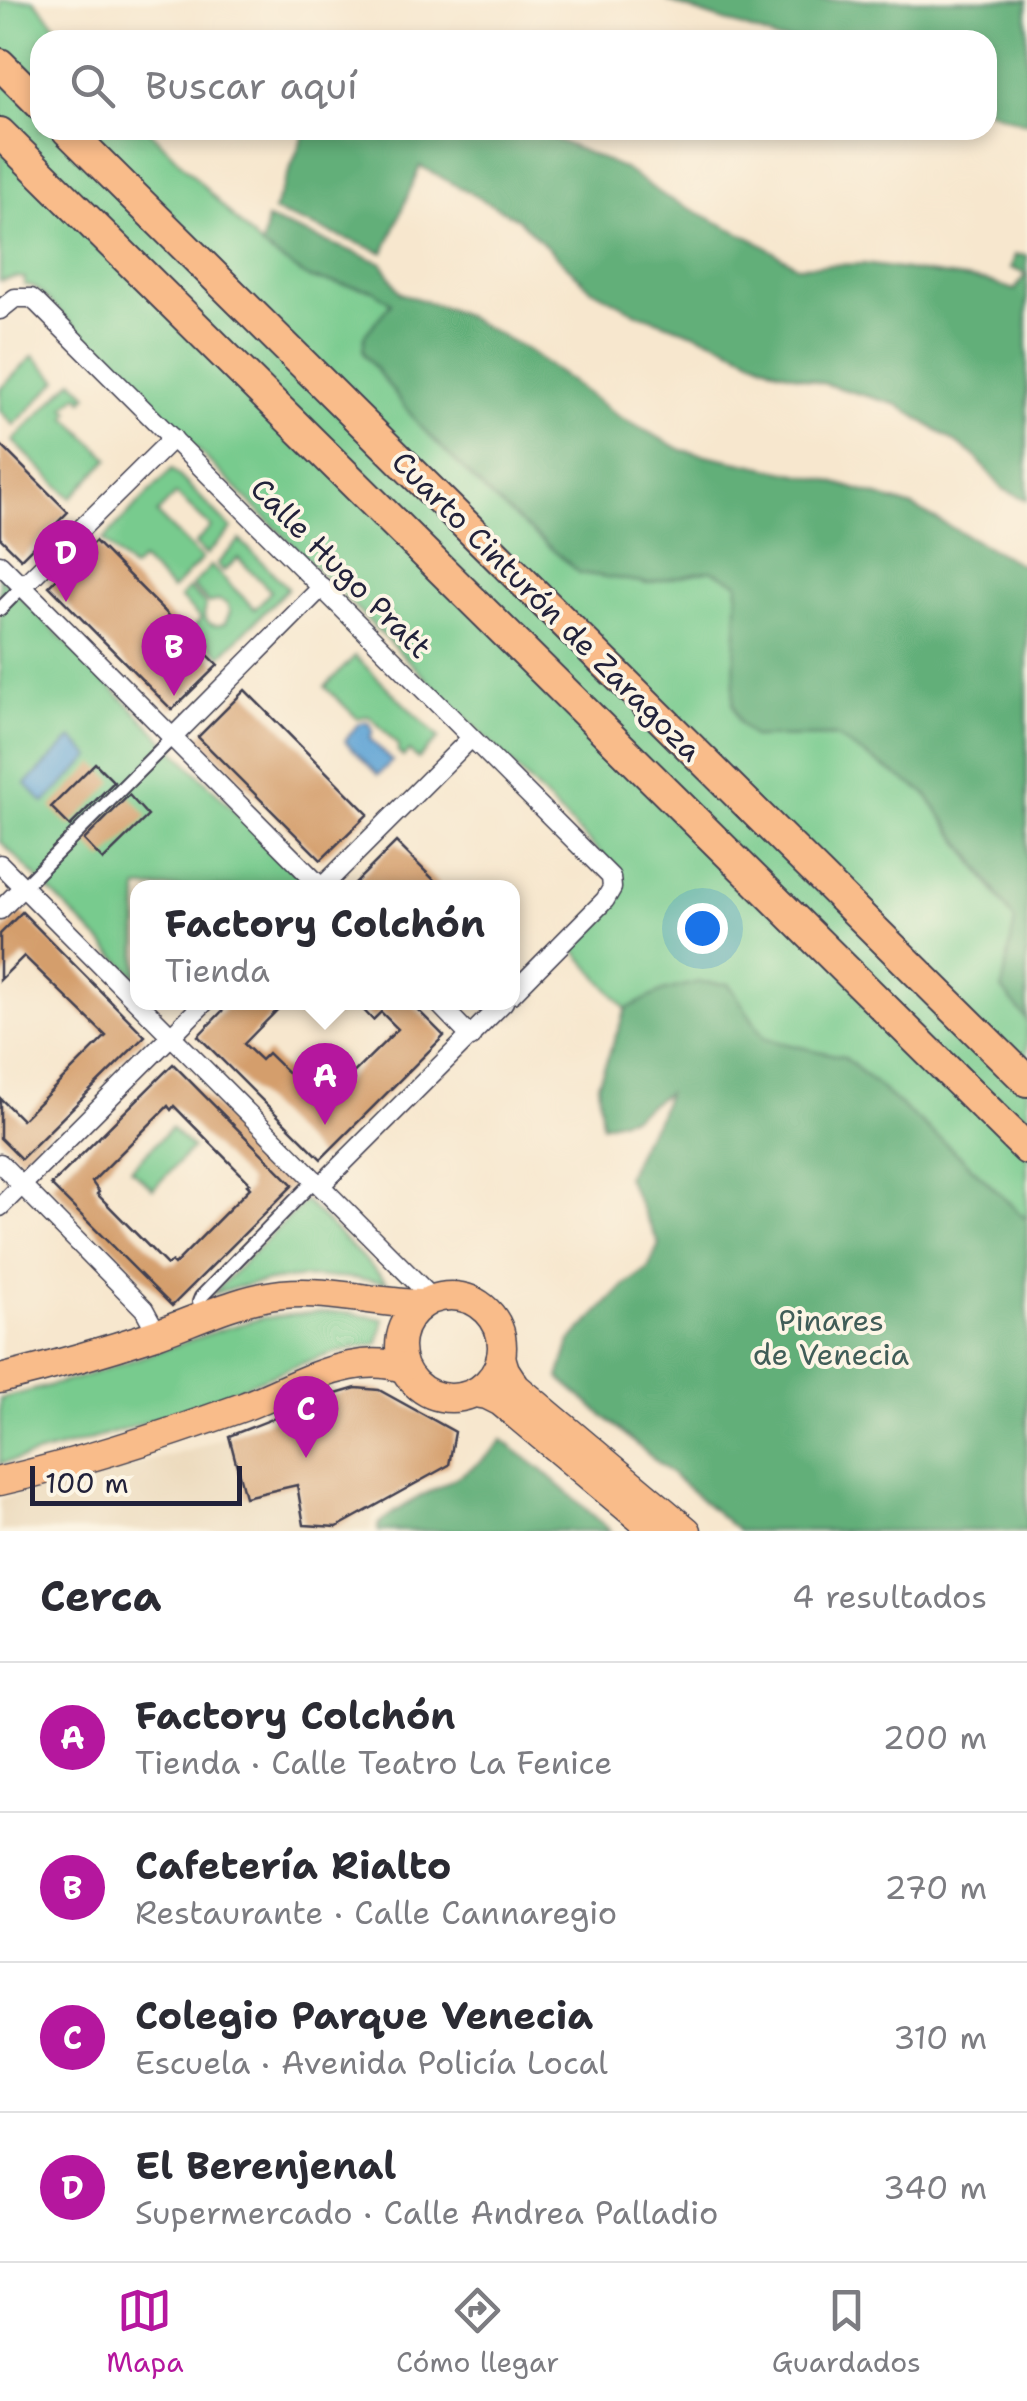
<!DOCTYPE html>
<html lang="es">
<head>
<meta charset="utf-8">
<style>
  :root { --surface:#fff; --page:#f2f2f3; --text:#2b2b33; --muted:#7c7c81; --line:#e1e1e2; --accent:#b5179e }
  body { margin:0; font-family:"Shantell Sans",sans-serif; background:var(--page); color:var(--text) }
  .scale { position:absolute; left:30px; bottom:25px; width:212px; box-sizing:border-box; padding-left:10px; border:5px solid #22223b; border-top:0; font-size:28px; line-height:35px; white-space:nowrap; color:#22223b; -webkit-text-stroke:8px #fcf5e5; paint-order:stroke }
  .you { position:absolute; left:702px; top:928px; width:35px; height:35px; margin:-25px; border:8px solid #fff; border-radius:50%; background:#1a73e8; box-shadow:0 0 0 15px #1a73e833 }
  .badge { display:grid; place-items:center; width:65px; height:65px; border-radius:50%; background:var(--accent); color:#fff; font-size:32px; font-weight:700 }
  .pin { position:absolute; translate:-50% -82px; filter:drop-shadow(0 2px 5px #0008) }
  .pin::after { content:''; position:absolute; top:52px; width:35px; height:30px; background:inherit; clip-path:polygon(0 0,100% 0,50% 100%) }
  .popup { position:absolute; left:130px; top:880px; width:390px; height:130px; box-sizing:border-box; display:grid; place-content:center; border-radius:20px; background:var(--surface); filter:drop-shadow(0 2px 8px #0005); font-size:32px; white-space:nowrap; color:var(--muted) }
  .popup b { font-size:38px; color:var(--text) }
  .popup::after { content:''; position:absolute; left:50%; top:100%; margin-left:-20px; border:20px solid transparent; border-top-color:var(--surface) }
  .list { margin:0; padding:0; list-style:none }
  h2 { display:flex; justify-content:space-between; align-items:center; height:130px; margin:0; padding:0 40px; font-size:42px }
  h2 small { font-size:32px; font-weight:400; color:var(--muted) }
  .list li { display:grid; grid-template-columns:65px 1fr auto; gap:30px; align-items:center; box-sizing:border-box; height:150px; padding:0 40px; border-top:2px solid var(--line) }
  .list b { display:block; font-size:38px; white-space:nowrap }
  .list p { margin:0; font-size:32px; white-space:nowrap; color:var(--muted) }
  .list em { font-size:32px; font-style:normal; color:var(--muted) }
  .icon { flex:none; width:55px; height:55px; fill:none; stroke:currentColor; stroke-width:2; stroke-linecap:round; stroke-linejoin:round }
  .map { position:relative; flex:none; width:1027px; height:1531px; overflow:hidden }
  .search { position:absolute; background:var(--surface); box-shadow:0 5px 15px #0003; left:30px; right:30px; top:30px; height:110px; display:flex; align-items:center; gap:25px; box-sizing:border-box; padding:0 35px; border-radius:30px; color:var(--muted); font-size:38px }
  .sheet { height:730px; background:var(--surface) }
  nav { display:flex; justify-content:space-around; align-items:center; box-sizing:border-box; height:140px; border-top:2px solid var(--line); background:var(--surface); font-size:28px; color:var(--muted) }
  nav a { display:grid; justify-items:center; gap:5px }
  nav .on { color:var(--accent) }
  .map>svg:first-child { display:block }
</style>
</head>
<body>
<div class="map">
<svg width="1027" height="1531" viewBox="0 0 1027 1531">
  <rect width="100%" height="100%" fill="#fcf5e5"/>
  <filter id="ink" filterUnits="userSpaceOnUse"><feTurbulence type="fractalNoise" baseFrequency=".01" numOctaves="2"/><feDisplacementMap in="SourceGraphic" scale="20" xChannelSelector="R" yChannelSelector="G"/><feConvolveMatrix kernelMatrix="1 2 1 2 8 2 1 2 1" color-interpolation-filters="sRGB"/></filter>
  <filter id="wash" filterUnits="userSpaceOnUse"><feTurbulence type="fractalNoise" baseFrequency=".0048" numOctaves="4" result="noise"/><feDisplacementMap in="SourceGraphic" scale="40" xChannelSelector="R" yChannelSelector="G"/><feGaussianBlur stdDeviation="2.25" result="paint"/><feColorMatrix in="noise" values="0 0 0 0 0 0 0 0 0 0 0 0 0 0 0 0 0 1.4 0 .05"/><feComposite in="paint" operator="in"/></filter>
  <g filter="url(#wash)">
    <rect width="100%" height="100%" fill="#f7e7ce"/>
    <polygon fill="#ebd8ba" points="356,1388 379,1390 455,1432 449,1465 383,1504 373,1517 369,1531 0,1531 0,1499 188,1451 336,1394"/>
    <g fill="#78cb8e" stroke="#4d7664" stroke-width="2.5">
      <path d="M0,0h34l35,40h-29v90h109l113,117 47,31 64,12 18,13 -26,32 -2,18 56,72 73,73 88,75 67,10 64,-13 28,13 -6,121 20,33 82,-1 90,57 90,128 -13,68 25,31v200l-66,-63 -117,-100 -79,-18 -36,-55 -66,7 -37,18 -53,-61c21,-21 62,-47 43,-79l-578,-579 -6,-4 -8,-1 1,-7 -9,-1 -16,4z"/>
      <polygon points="33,356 58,380 14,425 0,411 0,389"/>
      <polygon points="73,380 88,395 83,400 78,395 65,407 70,412 66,417 109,459 71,498 13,441"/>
      <polygon points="172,469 232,529 206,555 195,544 211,527 176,494 157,514 202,559 172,590 142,560 132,569 103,540"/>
      <path d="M240,540l48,48 -67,68 -28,-28 8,-9 -21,-21 9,-10 17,17 -2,11c4,9 12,12 21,7l5,-11 -3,-8 -8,-4 -10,3 -17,-17 19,-20 44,43 16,-18 -33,-33 -14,13 -7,-7z"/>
      <polygon points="0,576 308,884 304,888 138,888 137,978 0,841"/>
      <path d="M355,656l84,82 -21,21 -9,-8 -6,6 -5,-5v-7c-10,-9 -20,-23 -30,-29l-11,2 -32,-31z"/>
      <polygon points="171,1128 192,1148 153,1189 131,1169"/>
      <path d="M305,1201l83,82c-61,-11 -117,-7 -176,11z"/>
      <path d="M320,1312l31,1 33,6 -6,25c-62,8 -119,38 -177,59 -65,25 -133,44 -201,61v-65l82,-22 141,-48 39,-11z"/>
    </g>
    <g fill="#62af79" stroke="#42685a" stroke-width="2.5">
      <path d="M666,0h361v124l-40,-14v-70h-210c-36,-16 -75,-24 -111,-40z"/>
      <polygon points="306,130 539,130 559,141 623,168 666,197 756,241 797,266 864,264 986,281 1015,290 1026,274 1011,268 1015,255 1027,255 1027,500 1003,489 973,454 898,405 777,370 714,340 639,314 590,288 518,219 420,166 384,253 273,211"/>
      <polygon points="267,219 382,263 400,293 457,312 524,348 618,416 682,450 826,480 913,507 1027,568 1027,1020 1002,989 1015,921 980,868 925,793 835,736 753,737 739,722 733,704 738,583 711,570 648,583 580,573 492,498 419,425 363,352 365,335 391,303 373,290 309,278 262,247"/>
      <polygon points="699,982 729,984 765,1039 844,1057 961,1157 1027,1220 1027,1531 738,1531 559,1378 570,1342 625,1285 648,1269 659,1244 626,1177 643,1139 658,1118 667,1093 633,1116 602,1125 598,1084 626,1009 663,991"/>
      <path d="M502,1440l41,31 68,60h-233v-6c37,-34 93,-44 124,-85z"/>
    </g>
    <g fill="#60a4d5" stroke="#416388" stroke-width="2.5">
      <polygon points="364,722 370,724 373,730 370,739 392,761 378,775 345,741 358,724"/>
      <polygon points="72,738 91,757 44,803 26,784"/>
    </g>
    <g id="blocks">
      <g fill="#d49e6c" fill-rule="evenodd">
        <polygon points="0,444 68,512 21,559 0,538"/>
        <polygon points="95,541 218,665 172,710 49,586"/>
        <polygon points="245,690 368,814 321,860 198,737"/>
        <polygon points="95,763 114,782 70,826 51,807"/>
        <polygon points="129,795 148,816 103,860 84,840"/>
        <polygon points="396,842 442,888 350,888"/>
        <polygon points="22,912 145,1036 21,1159 0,1138 0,1098 22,1120 106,1036 24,956 0,980 0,934"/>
        <polygon points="231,1002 285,1002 244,1044 261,1060 268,1053 321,1105 398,1029 381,1012 373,1020 356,1002 410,1002 444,1036 321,1159 198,1036"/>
        <path d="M173,1064l120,121 -121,121 -121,-121zM168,1106l3,4 3,-4 76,77 -3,2 3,3 -76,77 -3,-3 -4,3 -70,-71 2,-2 -7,-10z"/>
        <polygon points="356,1388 379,1390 455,1432 449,1465 337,1527 304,1525 297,1485 245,1497 229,1436 336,1394"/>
      </g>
    </g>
  </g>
  <g filter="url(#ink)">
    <use href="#blocks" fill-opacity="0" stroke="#424051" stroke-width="2.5"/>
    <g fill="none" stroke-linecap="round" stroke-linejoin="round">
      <g stroke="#424051" stroke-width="16">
        <g id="pedestrian">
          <polyline points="0,609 23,586"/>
          <polyline points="23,887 173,737"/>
          <polyline points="203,1315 199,1302 201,1297 315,1180"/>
        </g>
      </g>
      <g stroke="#424051" stroke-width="21">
        <g id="minor">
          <polyline points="0,310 15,298 31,298 37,303 611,877 612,888 605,900 512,994"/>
          <polyline points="0,564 322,888"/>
          <polyline points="23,586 173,438"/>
          <polyline points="173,737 322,587"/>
          <polyline points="0,864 432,1298"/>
          <polyline points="321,888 471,738"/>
          <polyline points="0,910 23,887"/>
          <polyline points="437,1002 471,1037"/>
          <polyline points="0,1163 144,1309 157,1333"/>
          <polyline points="321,1185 504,1002"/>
          <polyline points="0,1207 205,1002"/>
        </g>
      </g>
      <g stroke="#424051" stroke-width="31">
        <g id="primary">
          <circle cx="451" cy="1347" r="51"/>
          <polyline points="501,1357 505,1370 516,1387 687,1531"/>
          <path d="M0,1379c53,-13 105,-28 156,-45 42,-15 82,-35 126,-40 47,-5 91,9 138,10"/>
          <polyline points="475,1393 487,1395 501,1402 655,1531"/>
          <path d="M0,1481c83,-19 163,-45 243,-74 35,-13 70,-34 107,-41 19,-4 35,-4 53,2"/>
        </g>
      </g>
      <g stroke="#424051" stroke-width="34">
        <g id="motorway">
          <polyline points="0,64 40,104"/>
          <polyline points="67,130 1027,1081"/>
          <polyline points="0,133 1027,1149"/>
        </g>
      </g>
      <use href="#pedestrian" stroke="#fff" stroke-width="12"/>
      <use href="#minor" stroke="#fff" stroke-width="18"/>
      <use href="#primary" stroke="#f9bc8a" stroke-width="28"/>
      <use href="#motorway" stroke="#f9bc8a" stroke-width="30"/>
    </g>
  </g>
  <g text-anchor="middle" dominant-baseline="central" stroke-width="8" stroke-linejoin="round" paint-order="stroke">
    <g font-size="30" fill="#22223b" stroke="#fcf5e5">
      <text transform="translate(341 568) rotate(45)">Calle Hugo Pratt</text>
      <text transform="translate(547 606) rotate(45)">Cuarto Cinturón de Zaragoza</text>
    </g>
    <g font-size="30" fill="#405d58" stroke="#fcf5e5">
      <text x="831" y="1320">Pinares<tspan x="831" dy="34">de Venecia</tspan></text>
    </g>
  </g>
</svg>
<div class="scale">100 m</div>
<div class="you"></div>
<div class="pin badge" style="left:325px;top:1125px">A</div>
<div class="popup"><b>Factory Colchón</b>Tienda</div>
<div class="pin badge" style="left:174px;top:696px">B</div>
<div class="pin badge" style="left:306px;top:1458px">C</div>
<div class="pin badge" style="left:66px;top:602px">D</div>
<div class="search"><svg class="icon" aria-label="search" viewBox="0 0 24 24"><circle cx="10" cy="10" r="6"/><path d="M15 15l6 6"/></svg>Buscar aquí</div>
</div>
<section class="sheet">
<h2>Cerca<small>4 resultados</small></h2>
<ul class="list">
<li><span class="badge">A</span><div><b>Factory Colchón</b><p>Tienda · Calle Teatro La Fenice</p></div><em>200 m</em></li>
<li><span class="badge">B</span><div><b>Cafetería Rialto</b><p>Restaurante · Calle Cannaregio</p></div><em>270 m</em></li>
<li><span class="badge">C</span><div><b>Colegio Parque Venecia</b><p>Escuela · Avenida Policía Local</p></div><em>310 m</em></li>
<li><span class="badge">D</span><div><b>El Berenjenal</b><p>Supermercado · Calle Andrea Palladio</p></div><em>340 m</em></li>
</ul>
</section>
<nav>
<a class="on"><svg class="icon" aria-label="map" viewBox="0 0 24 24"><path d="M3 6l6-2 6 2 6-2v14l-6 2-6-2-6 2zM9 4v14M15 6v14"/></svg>Mapa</a>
<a><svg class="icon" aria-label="directions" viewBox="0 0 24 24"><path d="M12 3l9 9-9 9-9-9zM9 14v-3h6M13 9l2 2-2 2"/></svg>Cómo llegar</a>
<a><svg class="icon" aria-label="saved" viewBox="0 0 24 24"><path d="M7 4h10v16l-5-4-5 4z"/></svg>Guardados</a>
</nav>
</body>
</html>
